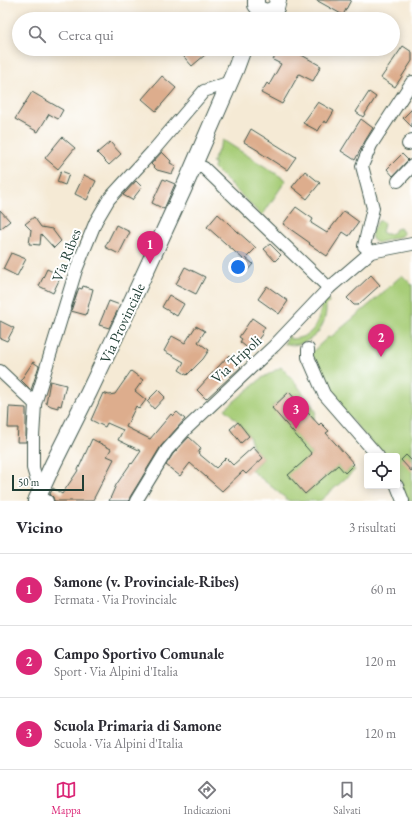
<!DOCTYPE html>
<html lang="it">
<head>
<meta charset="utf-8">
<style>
  :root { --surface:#fff; --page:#f2f2f3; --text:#2b2b33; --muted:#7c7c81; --line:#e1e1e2; --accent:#db2777 }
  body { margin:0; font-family:"EB Garamond",serif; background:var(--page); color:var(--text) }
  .controls { position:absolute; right:12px; bottom:12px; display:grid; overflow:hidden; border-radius:4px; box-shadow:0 2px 10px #0003 }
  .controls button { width:36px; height:36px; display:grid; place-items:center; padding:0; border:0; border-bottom:1px solid var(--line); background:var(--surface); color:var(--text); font:20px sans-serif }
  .scale { position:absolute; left:12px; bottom:10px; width:72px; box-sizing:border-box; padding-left:4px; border:2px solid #1f3d34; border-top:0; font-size:11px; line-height:14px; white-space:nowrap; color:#1f3d34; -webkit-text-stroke:3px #fff; paint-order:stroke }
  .you { position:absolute; left:238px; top:267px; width:14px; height:14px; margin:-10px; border:3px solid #fff; border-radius:50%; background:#1a73e8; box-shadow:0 0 0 6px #1a73e833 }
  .badge { display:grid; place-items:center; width:26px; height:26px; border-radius:50%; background:var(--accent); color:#fff; font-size:13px; font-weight:700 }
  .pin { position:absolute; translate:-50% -33px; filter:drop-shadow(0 1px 2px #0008) }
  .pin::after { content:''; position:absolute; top:21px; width:14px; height:12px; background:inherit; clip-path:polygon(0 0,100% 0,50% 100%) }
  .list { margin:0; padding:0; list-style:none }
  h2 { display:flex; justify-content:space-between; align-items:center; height:52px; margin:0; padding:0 16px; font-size:17px }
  h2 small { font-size:13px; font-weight:400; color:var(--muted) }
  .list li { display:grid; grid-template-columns:26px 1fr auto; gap:12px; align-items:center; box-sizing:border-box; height:72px; padding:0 16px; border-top:1px solid var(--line) }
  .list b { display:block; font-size:15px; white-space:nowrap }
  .list p { margin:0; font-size:13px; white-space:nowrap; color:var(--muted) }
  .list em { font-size:13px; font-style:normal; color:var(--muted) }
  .icon { flex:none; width:22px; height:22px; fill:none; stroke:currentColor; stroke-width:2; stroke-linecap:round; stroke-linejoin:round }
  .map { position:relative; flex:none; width:412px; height:501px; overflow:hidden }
  .search { position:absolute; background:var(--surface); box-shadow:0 2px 10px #0003; left:12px; right:12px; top:12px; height:44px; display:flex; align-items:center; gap:10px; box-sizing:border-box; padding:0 14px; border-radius:22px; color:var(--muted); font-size:15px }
  .sheet { height:268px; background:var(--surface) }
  nav { display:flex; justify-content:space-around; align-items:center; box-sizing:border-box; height:56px; border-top:1px solid var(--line); background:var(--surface); font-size:11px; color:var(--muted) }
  nav a { display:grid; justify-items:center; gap:2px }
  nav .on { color:var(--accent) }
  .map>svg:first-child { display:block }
</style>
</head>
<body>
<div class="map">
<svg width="412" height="501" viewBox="0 0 412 501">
  <rect width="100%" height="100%" fill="#fff"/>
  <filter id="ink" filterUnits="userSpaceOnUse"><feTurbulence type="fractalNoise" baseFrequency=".025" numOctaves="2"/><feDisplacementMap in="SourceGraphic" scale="8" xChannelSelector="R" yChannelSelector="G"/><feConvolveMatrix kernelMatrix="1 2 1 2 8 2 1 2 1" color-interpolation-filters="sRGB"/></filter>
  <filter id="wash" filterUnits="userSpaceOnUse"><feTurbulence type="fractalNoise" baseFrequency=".012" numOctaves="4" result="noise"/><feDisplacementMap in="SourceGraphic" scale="16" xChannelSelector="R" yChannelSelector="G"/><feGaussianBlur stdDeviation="0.9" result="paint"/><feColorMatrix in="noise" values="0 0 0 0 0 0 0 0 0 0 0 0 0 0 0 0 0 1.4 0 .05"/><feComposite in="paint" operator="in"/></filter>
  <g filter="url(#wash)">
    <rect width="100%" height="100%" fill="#f5ead5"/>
    <g fill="#a6cc76" stroke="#628455">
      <polygon points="223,140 286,180 262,216 214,168 215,164 212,163"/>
      <path d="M378,221h4l2,3 -2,8c5,4 11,2 14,-3l4,-1 4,6 -3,2 -24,7 -5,-4 -1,-6z"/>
      <polygon points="402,275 412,285 412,501 406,501 397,477 397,456 383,456 328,393 310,354 328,337 331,337 377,298"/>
      <path d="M326,300h2l1,3 -3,3c1,20 -12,37 -33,39 -4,0 -5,-2 -9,-1l5,-9 1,4c21,-1 28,-12 31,-32l-1,-1z"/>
      <polygon points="281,367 295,382 316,411 314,419 289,392 272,407 312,454 289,475 305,494 338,465 345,473 352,467 355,470 320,501 289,501 251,470 263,458 253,447 249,436 238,422 225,409 262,378"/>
    </g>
    <g id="blocks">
      <g fill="#ddad8d">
        <polygon points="316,0 351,0 343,15"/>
        <polygon points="403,46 412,52 412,61 395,87 381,78"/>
        <polygon points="177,49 200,49 205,55 192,66"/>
        <polygon points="279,49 300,49 298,53 321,66 313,81 299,74 282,104 261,93 267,83 269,85 281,64 273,60"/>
        <polygon points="162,76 176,88 156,111 142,99"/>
        <polygon points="32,92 63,110 58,119 49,114 38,132 15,119"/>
        <polygon points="369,92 376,97 363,117 356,112"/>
        <polygon points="318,102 334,111 327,123 324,121 318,131 303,123"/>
        <polygon points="412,109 412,127 403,118"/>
        <polygon points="361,119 373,128 365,141 355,160 341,151"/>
        <polygon points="251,129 296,157 287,170 259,152 259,151 244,142"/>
        <polygon points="62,137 75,148 58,169 45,158"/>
        <polygon points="110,142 121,154 109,165 97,153"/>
        <polygon points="162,152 171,161 170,163 176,166 172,174 157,170 151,164"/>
        <polygon points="402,154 408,160 393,176 387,169"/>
        <polygon points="61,171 69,174 65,185 57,182"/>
        <polygon points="305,171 320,183 307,199 292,187"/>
        <polygon points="84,175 96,181 87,200 75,194"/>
        <polygon points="163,179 175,184 164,209 152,203"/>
        <polygon points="136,181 142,187 132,200 123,195"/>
        <polygon points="296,207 313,219 311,223 327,233 344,211 359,222 349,236 343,232 327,256 309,244 310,243 283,224"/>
        <polygon points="0,210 10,221 0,229"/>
        <polygon points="218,214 256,248 246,258 253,264 246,272 238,264 243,259 207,227"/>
        <polygon points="34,217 41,227 52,229 61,241 54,248 41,234 40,245 29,244 31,230 25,224"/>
        <polygon points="116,225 130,232 119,254 105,247"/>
        <polygon points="270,244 281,255 275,261 264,249"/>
        <polygon points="11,253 26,259 17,276 3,269"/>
        <polygon points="185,267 205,277 196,294 176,284"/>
        <polygon points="47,269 61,276 53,293 39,286"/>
        <polygon points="371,275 380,285 358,305 354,305 347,298"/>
        <polygon points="83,286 93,289 86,315 71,311 77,293 79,288 82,289"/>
        <polygon points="267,286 288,301 279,314 258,299"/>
        <polygon points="169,295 184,304 177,316 162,307"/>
        <polygon points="109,301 120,305 109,328 99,325"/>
        <polygon points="252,318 265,327 262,332 263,333 250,350 240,342 242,339 239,337"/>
        <polygon points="0,321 14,328 7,341 0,338"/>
        <polygon points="196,326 205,331 198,342 209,350 203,359 187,375 179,370 184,362 164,351 172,336 185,343"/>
        <polygon points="229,355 241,367 206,399 197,390"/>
        <polygon points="33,362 39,366 31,390 21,380"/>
        <polygon points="131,371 143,380 135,391 146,400 139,409 136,406 126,427 150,439 171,414 173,416 177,412 185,419 161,446 130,497 129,501 109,501 116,485 131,463 132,464 141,451 118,440 123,430 107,423 105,427 91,420 103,393 109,395 115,394"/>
        <polygon points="50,381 66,385 61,406 58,405 58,408 51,406 46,403"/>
        <polygon points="158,390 165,397 154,409 147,401"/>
        <polygon points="289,392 319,425 321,423 329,431 326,433 354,464 345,473 338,465 305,494 288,475 312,454 272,408"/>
        <polygon points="9,407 26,408 26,442 17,442 18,428 8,428"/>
        <polygon points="238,422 249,436 241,443 230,429"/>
        <polygon points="189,437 201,448 198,453 216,468 226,458 233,465 253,447 263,458 246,474 243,471 222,491 190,463 180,476 166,465 173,454"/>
        <polygon points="92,439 111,449 107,456 114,459 94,498 92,501 54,501 53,497 50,494 53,488 62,494 77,472"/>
        <polygon points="406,455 412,461 412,472 401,460"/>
      </g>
    </g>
  </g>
  <g filter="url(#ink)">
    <use href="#blocks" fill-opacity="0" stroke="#3f574c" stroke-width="1"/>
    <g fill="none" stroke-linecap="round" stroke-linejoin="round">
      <g stroke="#3f574c" stroke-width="14">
        <g id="street">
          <polyline points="408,144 412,140"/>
          <polyline points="194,164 204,168 329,288"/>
          <polyline points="398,181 412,166"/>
          <polyline points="371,252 364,246 373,208 362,166 371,145 412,82"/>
          <polyline points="308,349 308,357 324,394 378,456"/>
          <polyline points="0,371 35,404"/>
          <polyline points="397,486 403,501"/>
          <polyline points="40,492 33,468 33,437 35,404 76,270 96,221 109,199 152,152 204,91 230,82"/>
          <polyline points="39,496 47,501"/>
          <polyline points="136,501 167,450 185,430 274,346 329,288 371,252 412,244"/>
        </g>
      </g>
      <g stroke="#3f574c" stroke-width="18">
        <g id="secondary">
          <polyline points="256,0 256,5 260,10 268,12 276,8 278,0"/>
          <polyline points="36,501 53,464 89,392 125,316 183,190 236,68 243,49"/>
        </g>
      </g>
      <use href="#street" stroke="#fff" stroke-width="12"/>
      <use href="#secondary" stroke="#fff" stroke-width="16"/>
    </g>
  </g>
  <g text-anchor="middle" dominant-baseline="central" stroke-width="4" stroke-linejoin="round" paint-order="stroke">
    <g font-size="15" fill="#1f3d34" stroke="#fff">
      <text transform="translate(66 255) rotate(-69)">Via Ribes</text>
      <text transform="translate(122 323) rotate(-65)">Via Provinciale</text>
      <text transform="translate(236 359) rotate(-43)">Via Tripoli</text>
    </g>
  </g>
</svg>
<div class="controls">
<button><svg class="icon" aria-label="locate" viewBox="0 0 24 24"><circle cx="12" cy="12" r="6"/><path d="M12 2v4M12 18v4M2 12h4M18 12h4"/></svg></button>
</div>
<div class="scale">50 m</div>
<div class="you"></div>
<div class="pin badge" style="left:150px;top:264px">1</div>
<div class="pin badge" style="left:381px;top:357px">2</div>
<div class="pin badge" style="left:296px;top:429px">3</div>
<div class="search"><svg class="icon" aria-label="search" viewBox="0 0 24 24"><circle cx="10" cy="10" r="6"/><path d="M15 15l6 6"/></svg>Cerca qui</div>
</div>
<section class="sheet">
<h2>Vicino<small>3 risultati</small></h2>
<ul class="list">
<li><span class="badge">1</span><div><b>Samone (v. Provinciale-Ribes)</b><p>Fermata · Via Provinciale</p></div><em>60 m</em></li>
<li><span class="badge">2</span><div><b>Campo Sportivo Comunale</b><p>Sport · Via Alpini d'Italia</p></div><em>120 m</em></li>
<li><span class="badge">3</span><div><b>Scuola Primaria di Samone</b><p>Scuola · Via Alpini d'Italia</p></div><em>120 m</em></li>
</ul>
</section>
<nav>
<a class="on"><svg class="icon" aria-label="map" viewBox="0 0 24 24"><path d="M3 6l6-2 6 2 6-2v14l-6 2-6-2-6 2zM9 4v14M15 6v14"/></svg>Mappa</a>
<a><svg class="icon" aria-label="directions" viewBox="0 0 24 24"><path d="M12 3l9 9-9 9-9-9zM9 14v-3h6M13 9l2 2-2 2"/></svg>Indicazioni</a>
<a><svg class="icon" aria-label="saved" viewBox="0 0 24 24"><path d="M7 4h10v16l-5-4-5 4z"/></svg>Salvati</a>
</nav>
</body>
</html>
